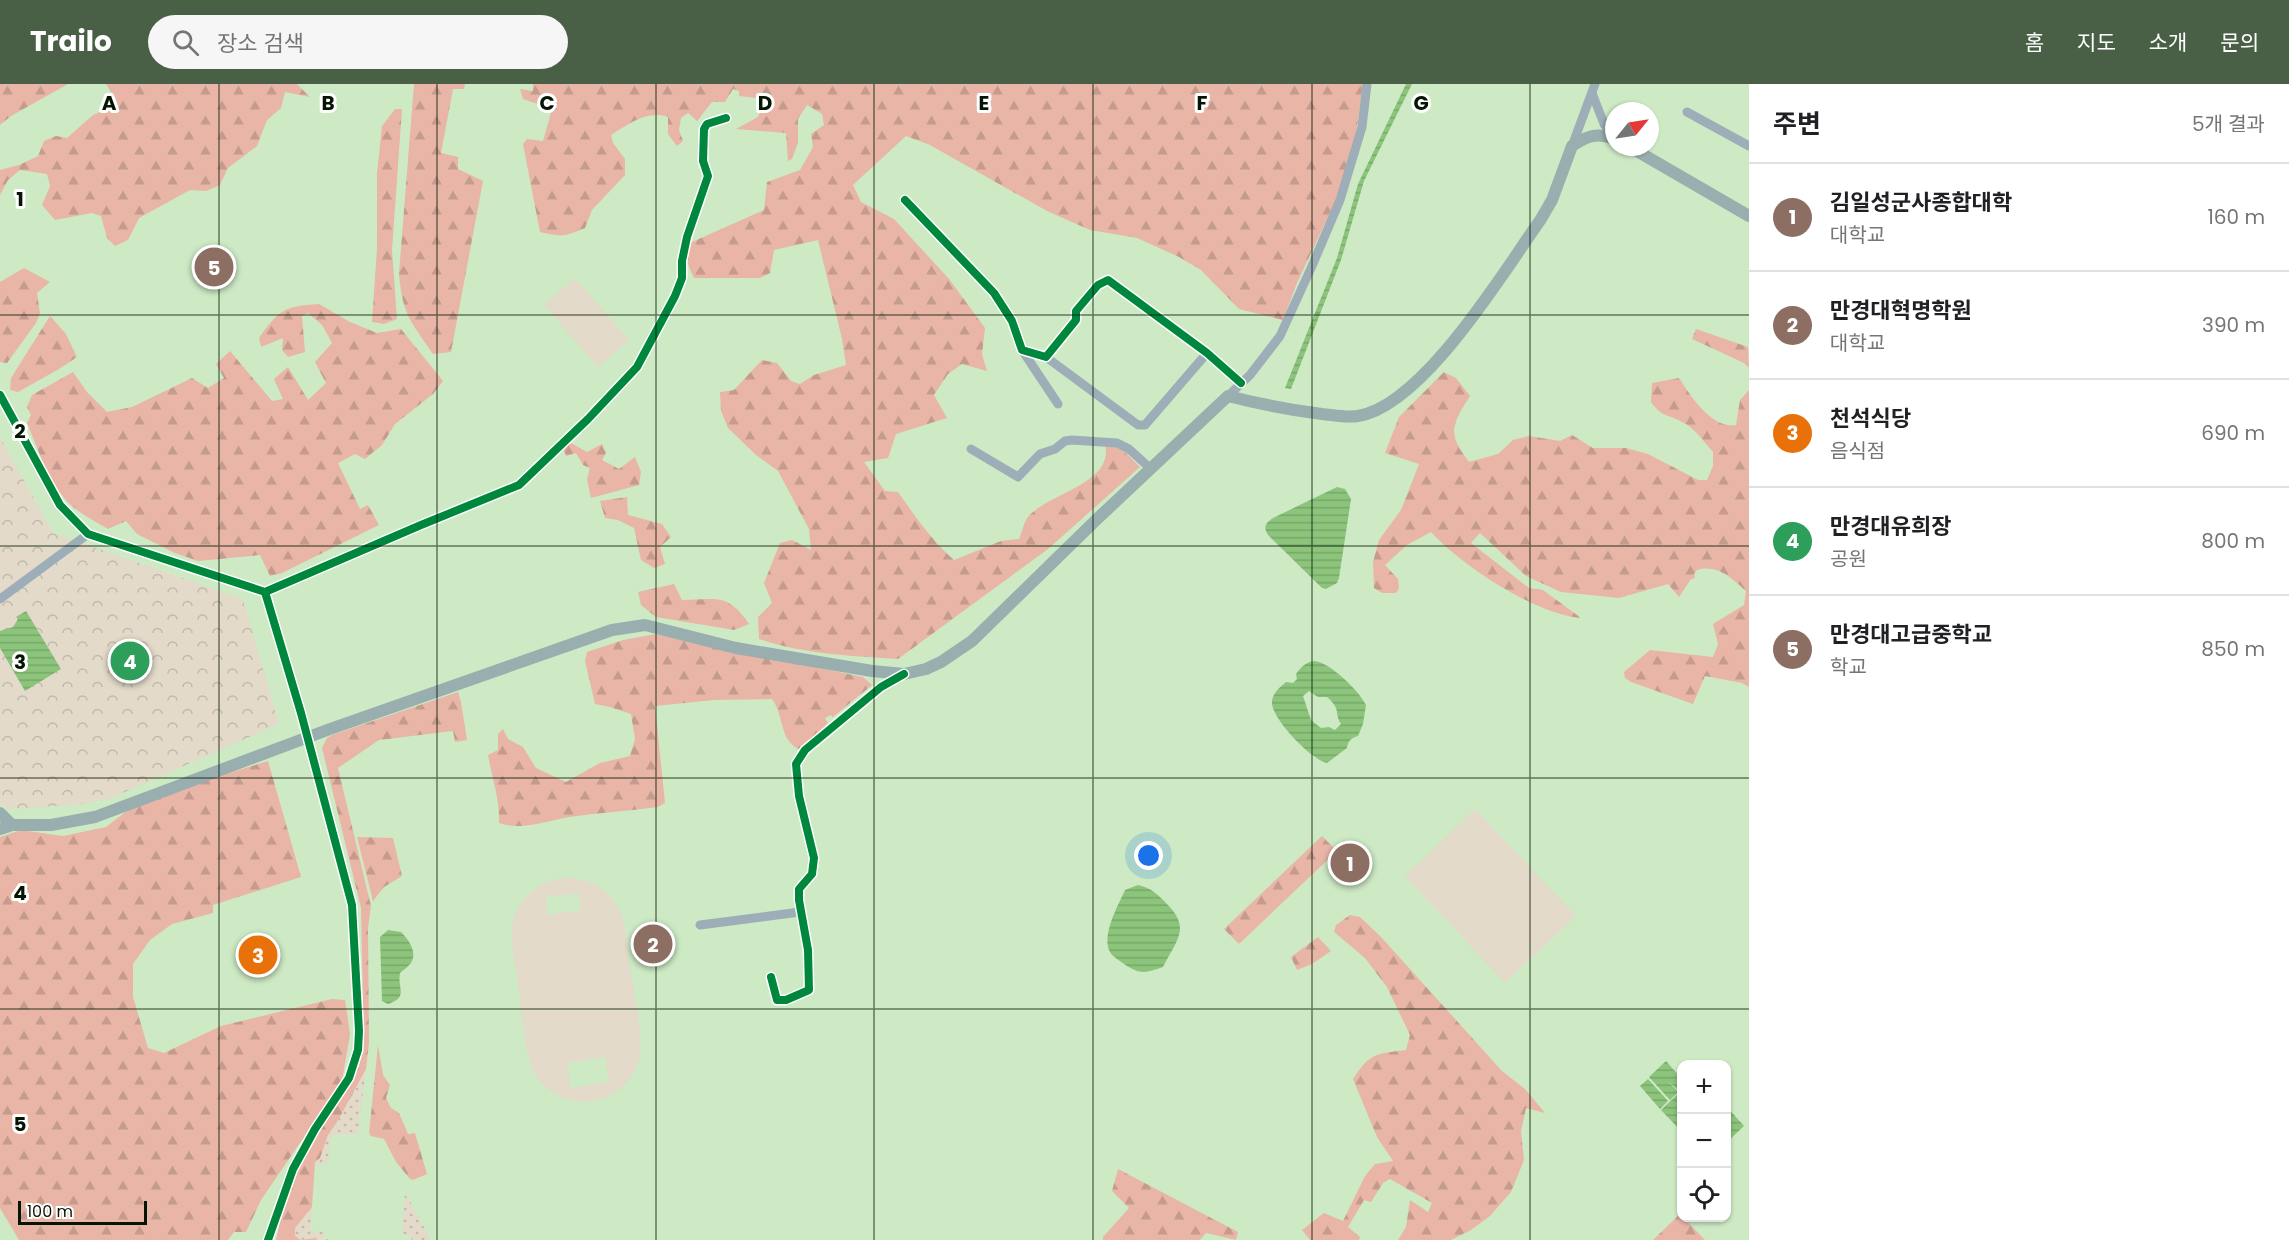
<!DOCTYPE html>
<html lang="ko">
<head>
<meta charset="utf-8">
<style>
  :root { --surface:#fff; --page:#f6f6f6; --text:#202124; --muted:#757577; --line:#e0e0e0; --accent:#4a6046 }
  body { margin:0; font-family:Poppins,"Noto Sans KR",sans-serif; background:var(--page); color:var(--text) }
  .controls { position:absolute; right:18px; bottom:18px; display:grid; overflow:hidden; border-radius:12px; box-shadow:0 2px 4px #0004 }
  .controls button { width:54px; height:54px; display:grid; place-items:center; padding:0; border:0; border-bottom:2px solid var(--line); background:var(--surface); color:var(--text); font:30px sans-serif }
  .compass { position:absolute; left:1605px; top:18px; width:54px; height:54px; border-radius:50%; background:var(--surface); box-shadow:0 2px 4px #0004; rotate:60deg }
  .scale { position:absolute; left:18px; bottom:15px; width:129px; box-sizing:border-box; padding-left:6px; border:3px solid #041601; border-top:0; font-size:16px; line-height:21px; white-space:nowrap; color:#041601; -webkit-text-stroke:4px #fff; paint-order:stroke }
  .you { position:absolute; left:1149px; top:772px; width:21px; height:21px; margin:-15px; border:4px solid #fff; border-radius:50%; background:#1a73e8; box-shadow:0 0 0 9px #1a73e833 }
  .badge { display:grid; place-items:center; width:39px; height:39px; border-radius:50%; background:var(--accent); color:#fff; font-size:20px; font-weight:700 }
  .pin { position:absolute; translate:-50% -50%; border:3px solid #fff; box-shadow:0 2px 6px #0006 }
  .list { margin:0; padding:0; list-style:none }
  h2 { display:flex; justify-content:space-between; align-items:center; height:78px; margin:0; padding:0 24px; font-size:26px }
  h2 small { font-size:20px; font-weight:400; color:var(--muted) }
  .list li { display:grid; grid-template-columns:39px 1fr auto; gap:18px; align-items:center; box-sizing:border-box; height:108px; padding:0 24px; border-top:2px solid var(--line) }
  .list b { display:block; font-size:22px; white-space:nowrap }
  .list p { margin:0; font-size:20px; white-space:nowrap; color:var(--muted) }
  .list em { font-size:20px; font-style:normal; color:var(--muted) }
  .icon { flex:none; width:33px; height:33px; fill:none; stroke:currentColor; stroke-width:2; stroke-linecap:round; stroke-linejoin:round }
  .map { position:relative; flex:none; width:1749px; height:1156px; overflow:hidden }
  header { display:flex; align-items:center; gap:36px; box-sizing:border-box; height:84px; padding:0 30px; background:var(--accent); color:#fff }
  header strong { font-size:28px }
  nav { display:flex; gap:33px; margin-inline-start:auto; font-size:21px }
  .search { width:420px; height:54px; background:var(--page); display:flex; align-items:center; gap:15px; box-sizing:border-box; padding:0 21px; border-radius:33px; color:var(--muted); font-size:22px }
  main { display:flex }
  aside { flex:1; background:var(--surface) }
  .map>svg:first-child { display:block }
</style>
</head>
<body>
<header>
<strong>Trailo</strong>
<div class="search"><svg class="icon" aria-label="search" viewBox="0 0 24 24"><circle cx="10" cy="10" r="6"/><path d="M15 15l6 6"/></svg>장소 검색</div>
<nav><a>홈</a><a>지도</a><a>소개</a><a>문의</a></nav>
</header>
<main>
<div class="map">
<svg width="1749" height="1156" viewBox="0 0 1749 1156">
  <defs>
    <pattern id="grass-dots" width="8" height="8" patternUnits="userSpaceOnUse" patternTransform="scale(1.5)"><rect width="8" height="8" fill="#e3dac9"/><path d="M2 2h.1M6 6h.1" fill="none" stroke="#c1baab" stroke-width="1.8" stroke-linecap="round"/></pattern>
    <pattern id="forest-firs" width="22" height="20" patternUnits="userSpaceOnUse" patternTransform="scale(1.5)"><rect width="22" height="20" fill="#e8b5a7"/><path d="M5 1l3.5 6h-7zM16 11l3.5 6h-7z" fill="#c59b8e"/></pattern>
    <pattern id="park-crowns" width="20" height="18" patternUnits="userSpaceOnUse" patternTransform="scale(1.5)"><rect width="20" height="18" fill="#e3dac9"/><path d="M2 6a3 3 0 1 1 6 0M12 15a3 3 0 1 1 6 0" fill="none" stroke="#c1baab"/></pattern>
    <pattern id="water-rules" width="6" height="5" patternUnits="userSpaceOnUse" patternTransform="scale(1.5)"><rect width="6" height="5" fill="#8cc47c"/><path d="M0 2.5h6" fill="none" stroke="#77a869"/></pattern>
  </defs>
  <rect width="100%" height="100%" fill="#cdeac5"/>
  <g fill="url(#grass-dots)">
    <polygon points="366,985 358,1048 355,1050 332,1051 330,1055 328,1077 326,1080 315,1081 315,1078 320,1074 328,1051 337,1038"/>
    <polygon points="405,1110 407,1112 431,1156 411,1156 412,1154 402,1149"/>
    <polygon points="312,1123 311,1147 325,1148 324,1155 333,1156 317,1156 315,1154 301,1156 295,1152 295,1144"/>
  </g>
  <g fill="url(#forest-firs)">
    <polygon points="0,0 68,0 11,32 0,41"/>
    <polygon points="106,0 297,0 310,13 285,8 281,24 267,36 257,62 228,84 220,101 206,107 190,106 139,134 128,156 115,162 107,154 101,132 92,129 55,136 42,121 50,102 47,90 20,86 8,96 0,111 0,86 19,81 38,72 44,57 56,52 67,54 93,31 109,24 117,18"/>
    <path d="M414,0h51l-1,5h-11l-12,64 17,4v12l25,12 -32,171 -18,2c-22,-32 -31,-40 -34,-81z"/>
    <path d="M533,0h830l-7,50 -21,68 -38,81 -14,37 -44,-11 -38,-39 -24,-14 -40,-18 -47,-8 -43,-19 -117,-66 -24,-9 -53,49 8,17 33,17 55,60 36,49 -3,26 5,17 -25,-7 -14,10 -14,21 13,23 -51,16 -8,24 -24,4 21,29 13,1c17,24 33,48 56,68l47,-19 18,-2c3,-7 5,-17 9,-22 20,-24 87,-33 77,-73l18,6 17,17 -92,82 -150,110c-46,-3 -95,-5 -139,-20l-1,-22 14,-14 -8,-20 16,-40 12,-3 19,10 -2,-21 -31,-58 -22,-16 -28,-27 -7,-17 -1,-19 14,-2 28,-30 15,3 14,18 9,3 14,-9 32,-10 -4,-26 -24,-99 -44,10 -4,23 -10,5h-66c-7,-14 -10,-22 -2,-36l72,-32 3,-28 33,-12 13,-23 -2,-13 13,-9 -2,-11 -15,-9 -9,14v24l-6,16 -4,2 -2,-28 -50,-4 22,-12 4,-9 -6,-10 -17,-2v-5l-6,-2 -8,13h-13l-15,19 -9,-8 -7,5 -2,12 4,11 -6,5 -9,-12v-17c-21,-7 -39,7 -57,18l2,8 12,16v16l-33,35 -7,18c-21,9 -23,9 -45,4l-17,-88 4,-5 16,2 9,-32 -29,-10 -3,-10 13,2z"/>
    <polygon points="395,25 402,25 392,166 397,235 384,240 372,238 377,164 377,89 382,42"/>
    <polygon points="24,184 50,198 37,209 40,229 36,239 7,279 0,278 0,198"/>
    <path d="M319,220l31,18 27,11 24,-4 42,52 -10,13 -38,30 -13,21 -17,14 -10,-5 -17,9 22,46 8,-4 11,20 -97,48 -12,3 -10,-21 -62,6 -23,-8 -38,-19 -11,-13 -18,8c-15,-9 -32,-17 -43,-30 -18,-21 -27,-50 -38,-76l4,-8 -4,-8 5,-12 41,-23 14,20 20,20 25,-5 60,-29 16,10 16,-10 -8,-14 14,-13 42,50 11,-2 -9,-20 14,-12 20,33 18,-17 -11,-21 17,-19 -10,-18 -14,-12 -6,3 3,36 -17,5 -6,-7 1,-12 -22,9 -2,-9c20,-28 25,-32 60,-34z"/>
    <polygon points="50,232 66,250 77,273 59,285 18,308 10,306 11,294"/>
    <polygon points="1696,245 1748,263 1749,284 1744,279 1692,255"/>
    <path d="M1444,288l12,6 14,18c-19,30 -23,37 -1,66l29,-8 15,-14 16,-4 31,5 12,-6 21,13h33l22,6 50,26h9l6,-14v-14c-9,-10 -18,-24 -31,-30 -16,-9 -18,-3 -31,-20l1,-19 27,-5c12,18 32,51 57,47l4,-25 9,-10v297l-7,-4 -37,-7 -12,28 -62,-22 -6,-4 -1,-6 26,-22 63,7 5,-13 -5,-20 31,-19 2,-14c-15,-13 -28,-27 -49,-21l-3,4 1,4 -4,1 -12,18 -11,-13 -49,14 -58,-6 -35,-16 -46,-43 -9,10 58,45 14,2 38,28c-45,-3 -120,-53 -150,-86l-24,13 -22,20 13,14 1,9 -3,5h-14l-8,-5 -1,-26 6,-22 22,-30 18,-46 -34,-11 14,-36z"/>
    <polygon points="571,359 587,368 602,360 606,369 602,376 619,385 635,373 641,388 639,401 591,414 587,395 590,384 583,381 576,369 566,372 563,364"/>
    <polygon points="627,413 628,431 662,440 671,453 660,463 665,480 654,484 641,476 634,444 618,436 605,434 600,417"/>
    <path d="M674,500l8,16c35,0 45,-8 67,24l-15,6 -78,-13 -15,-12 -3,-13z"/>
    <path d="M656,550l207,43 9,8 -39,32 -2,-2 -6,3 3,5 -21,22 -9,4c-19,-11 -14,-34 -26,-50l-58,1 -59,6 10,97 -7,4c-30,4 -60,6 -89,10 -23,4 -48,14 -70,6 1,-23 -7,-45 -11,-68l10,-5v-16l5,-5 5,10 15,8 13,21 30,14 34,-19 30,-7 5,-17 -4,-25 -21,-7 -15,-3 -10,-43 2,-9 36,-12z"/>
    <polygon points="458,608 461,618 467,656 455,658 453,647 379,656 338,684 371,822 368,844 369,958 366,985 337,1038 328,1051 320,1074 315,1078 312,1123 295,1144 295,1152 301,1156 316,1154 317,1156 276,1156 282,1128 297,1084 352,996 359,982 364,961 361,824 322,664 327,654 332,651"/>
    <polygon points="268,677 301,793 213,821 213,829 172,840 150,856 133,880 133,913 148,964 164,969 221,942 332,915 345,916 350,950 342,997 261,1116 246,1148 234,1148 228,1156 19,1156 0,1124 0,753 21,746 63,752 106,743 132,723 190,701"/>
    <polygon points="1322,752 1337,767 1239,860 1224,845"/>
    <polygon points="357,753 393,754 402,792 384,803 373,817"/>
    <path d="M1350,831l10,2 21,20 121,134 23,18 20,24 -19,-5 -5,23 3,29 -13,32 -21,24 -19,14 -20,10h-53l8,-13 4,-27 18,12 4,-9 -42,-24 -7,4 -12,19 -7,-2 -16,27 12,10 -1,3h-49l-8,-10 22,-17 19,8 22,-45 10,-12 18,-3 -16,-24 -24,-58c17,-26 22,-25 53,-29l4,-15 -23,-48 -22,-29 -31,-26 2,-7z"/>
    <polygon points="1318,853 1331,867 1312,880 1297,886 1291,873"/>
    <polygon points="378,961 383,991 390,1001 386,1014 391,1024 399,1029 408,1050 415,1049 427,1090 413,1096 410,1095 396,1078 384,1055 371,1052 369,1049"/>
    <polygon points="1118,1085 1238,1148 1236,1156 1206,1149 1200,1156 1103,1156 1103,1153 1129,1124 1112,1107"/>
    <polygon points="1680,1130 1705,1156 1653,1156"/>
  </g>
  <polygon fill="url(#park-crowns)" points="0,353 53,449 243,515 279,640 109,715 74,721 9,725 0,719"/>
  <g fill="#e3dac9" fill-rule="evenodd">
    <polygon points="575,194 629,256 598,283 544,221"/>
    <polygon points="1475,725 1576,832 1505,899 1405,792"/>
    <path d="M561,794c18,-1 36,4 49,18 5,6 9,13 12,20 5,15 5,33 8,49 3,26 15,72 9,95 -6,21 -24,37 -45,41 -23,4 -47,-7 -59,-27 -12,-22 -13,-64 -17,-89 -2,-18 -7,-37 -6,-55 0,-7 2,-15 6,-22 9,-17 24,-26 43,-30zM578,809l3,17 -33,5 -2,-18zM605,973l4,25 -38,6 -4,-25z"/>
  </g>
  <g fill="url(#water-rules)" fill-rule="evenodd">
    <polygon points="1406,0 1412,0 1364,97 1341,176 1291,305 1285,304 1337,174 1358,100"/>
    <path d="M1337,403l8,2 6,10 -12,79 -2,5 -11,6 -4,-1 -54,-53c-5,-8 -3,-12 5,-17z"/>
    <polygon points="26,527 61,585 25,607 0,564 0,547 13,543 18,535 16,533"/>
    <path d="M1314,577c16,1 45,30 52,44l-3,19 -5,12c-7,2 -10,5 -11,12l-20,15c-15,-3 -57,-45 -55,-62 1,-8 8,-14 14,-19l7,1 4,-4 -1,-5c5,-7 10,-12 18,-13zM1309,607l9,6h9c15,13 7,17 14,27l-6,6 -6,-3 -8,1 -10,-8 -8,-24z"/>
    <path d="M1138,801c13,3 18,8 27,17 27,26 12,37 -2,65 -17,6 -23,8 -39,-3 -5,-4 -11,-7 -14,-12 -9,-17 8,-46 15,-62z"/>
    <path d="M388,846l13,2c7,7 17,20 10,31 -3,4 -8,7 -11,10 -3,16 9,24 -12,31l-6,-3 -2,-64z"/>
    <polygon points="1666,977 1681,994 1681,1005 1679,1007 1668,997 1678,1008 1670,1016 1649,993"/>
    <polygon points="1648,995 1668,1017 1660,1025 1640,1002"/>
    <polygon points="1681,1007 1681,1047 1661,1026"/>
    <polygon points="1727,1023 1744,1042 1727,1058"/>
  </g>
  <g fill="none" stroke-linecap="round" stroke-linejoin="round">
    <g stroke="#9eaeb8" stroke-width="9">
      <polyline points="1592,9 1604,40 1614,52"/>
      <polyline points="1687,28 1749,62"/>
      <polyline points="1572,62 1595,0"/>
      <polyline points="905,116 994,209 1012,237 1022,266 1046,273 1076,236 1076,227 1098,201 1108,196 1207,269 1241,299"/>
      <polyline points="1022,266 1058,320"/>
      <polyline points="1046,273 1138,341 1145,341 1207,269"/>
      <polyline points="0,311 60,421 88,450 265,508 421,441 519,401 588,335 637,283 675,212 682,194 682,177 687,153 708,92 703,77 704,45 707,40 726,34"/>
      <polyline points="1228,312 1250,291 1280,252 1312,182 1340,116 1362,43 1367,0"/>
      <polyline points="971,365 1018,393 1040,370 1055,365 1065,357 1072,356 1117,359 1129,365 1151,385"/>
      <polyline points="265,508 301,629 352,821 359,947 358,966 349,994 315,1045 293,1085 268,1156"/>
      <polyline points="0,515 88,450"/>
      <polyline points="700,841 800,828"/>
      <polyline points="771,893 777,916 786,916 809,906 808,866 799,816 799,805 812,790 814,774 799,712 796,680 805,666 881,603 904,590"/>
    </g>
    <g stroke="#98aeaf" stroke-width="12">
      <polyline points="1630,63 1749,132"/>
      <polyline points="0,729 12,741"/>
      <path d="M0,745l12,-4h39l44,-8 235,-88 282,-99 33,-5 91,23 136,23 32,3 22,-5 15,-7 31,-21 123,-120 133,-125c31,8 62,14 94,18 11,1 25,4 36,2 65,-10 146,-145 183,-197l11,-19 20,-54c15,-10 25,-14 42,-7"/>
    </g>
    <g stroke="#fff" stroke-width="11">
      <g id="cycleway">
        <polyline points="905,116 994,209 1012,237 1022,266 1046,273 1076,236 1076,227 1098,201 1108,196 1207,269 1241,299"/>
        <polyline points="0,311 60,421 88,450 265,508 421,441 519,401 588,335 637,283 675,212 682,194 682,177 687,153 708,92 703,77 704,45 707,40 726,34"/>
        <polyline points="265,508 301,629 352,821 359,947 358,966 349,994 315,1045 293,1085 268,1156"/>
        <polyline points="771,893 777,916 786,916 809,906 808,866 799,816 799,805 812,790 814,774 799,712 796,680 805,666 881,603 904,590"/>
      </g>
    </g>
    <use href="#cycleway" stroke="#00873e" stroke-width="8"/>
  </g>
  <path fill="none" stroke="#041601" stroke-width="1.5" stroke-opacity="0.55" d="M219,0v1156M437,0v1156M656,0v1156M874,0v1156M1093,0v1156M1312,0v1156M1530,0v1156M0,231h1749M0,462h1749M0,694h1749M0,925h1749"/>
  <g font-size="20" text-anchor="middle" font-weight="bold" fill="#041601" stroke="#fff" stroke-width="6" stroke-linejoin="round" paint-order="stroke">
    <text x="109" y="26">A</text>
    <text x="328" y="26">B</text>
    <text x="547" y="26">C</text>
    <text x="765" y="26">D</text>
    <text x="984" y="26">E</text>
    <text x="1202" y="26">F</text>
    <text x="1421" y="26">G</text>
    <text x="20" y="122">1</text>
    <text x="20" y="354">2</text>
    <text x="20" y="585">3</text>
    <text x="20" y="816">4</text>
    <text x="20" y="1047">5</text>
  </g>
</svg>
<div class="controls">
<button>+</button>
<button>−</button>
<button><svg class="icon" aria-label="locate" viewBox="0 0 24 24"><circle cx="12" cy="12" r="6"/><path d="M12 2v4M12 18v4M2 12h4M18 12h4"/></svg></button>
</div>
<svg class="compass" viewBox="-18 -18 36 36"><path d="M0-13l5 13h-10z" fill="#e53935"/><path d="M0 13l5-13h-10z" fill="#757577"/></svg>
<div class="scale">100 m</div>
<div class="you"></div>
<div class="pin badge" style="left:1350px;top:779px;background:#8d6e63">1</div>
<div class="pin badge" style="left:653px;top:860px;background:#8d6e63">2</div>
<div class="pin badge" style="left:258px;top:871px;background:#e8710a">3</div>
<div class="pin badge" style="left:130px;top:577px;background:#2e9e5b">4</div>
<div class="pin badge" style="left:214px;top:183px;background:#8d6e63">5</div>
</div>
<aside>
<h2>주변<small>5개 결과</small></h2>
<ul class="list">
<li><span class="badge" style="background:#8d6e63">1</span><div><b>김일성군사종합대학</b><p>대학교</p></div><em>160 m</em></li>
<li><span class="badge" style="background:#8d6e63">2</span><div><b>만경대혁명학원</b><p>대학교</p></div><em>390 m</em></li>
<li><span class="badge" style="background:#e8710a">3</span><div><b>천석식당</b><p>음식점</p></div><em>690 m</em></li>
<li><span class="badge" style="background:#2e9e5b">4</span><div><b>만경대유희장</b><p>공원</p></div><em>800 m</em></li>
<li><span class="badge" style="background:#8d6e63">5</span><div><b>만경대고급중학교</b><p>학교</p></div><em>850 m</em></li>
</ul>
</aside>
</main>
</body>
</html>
